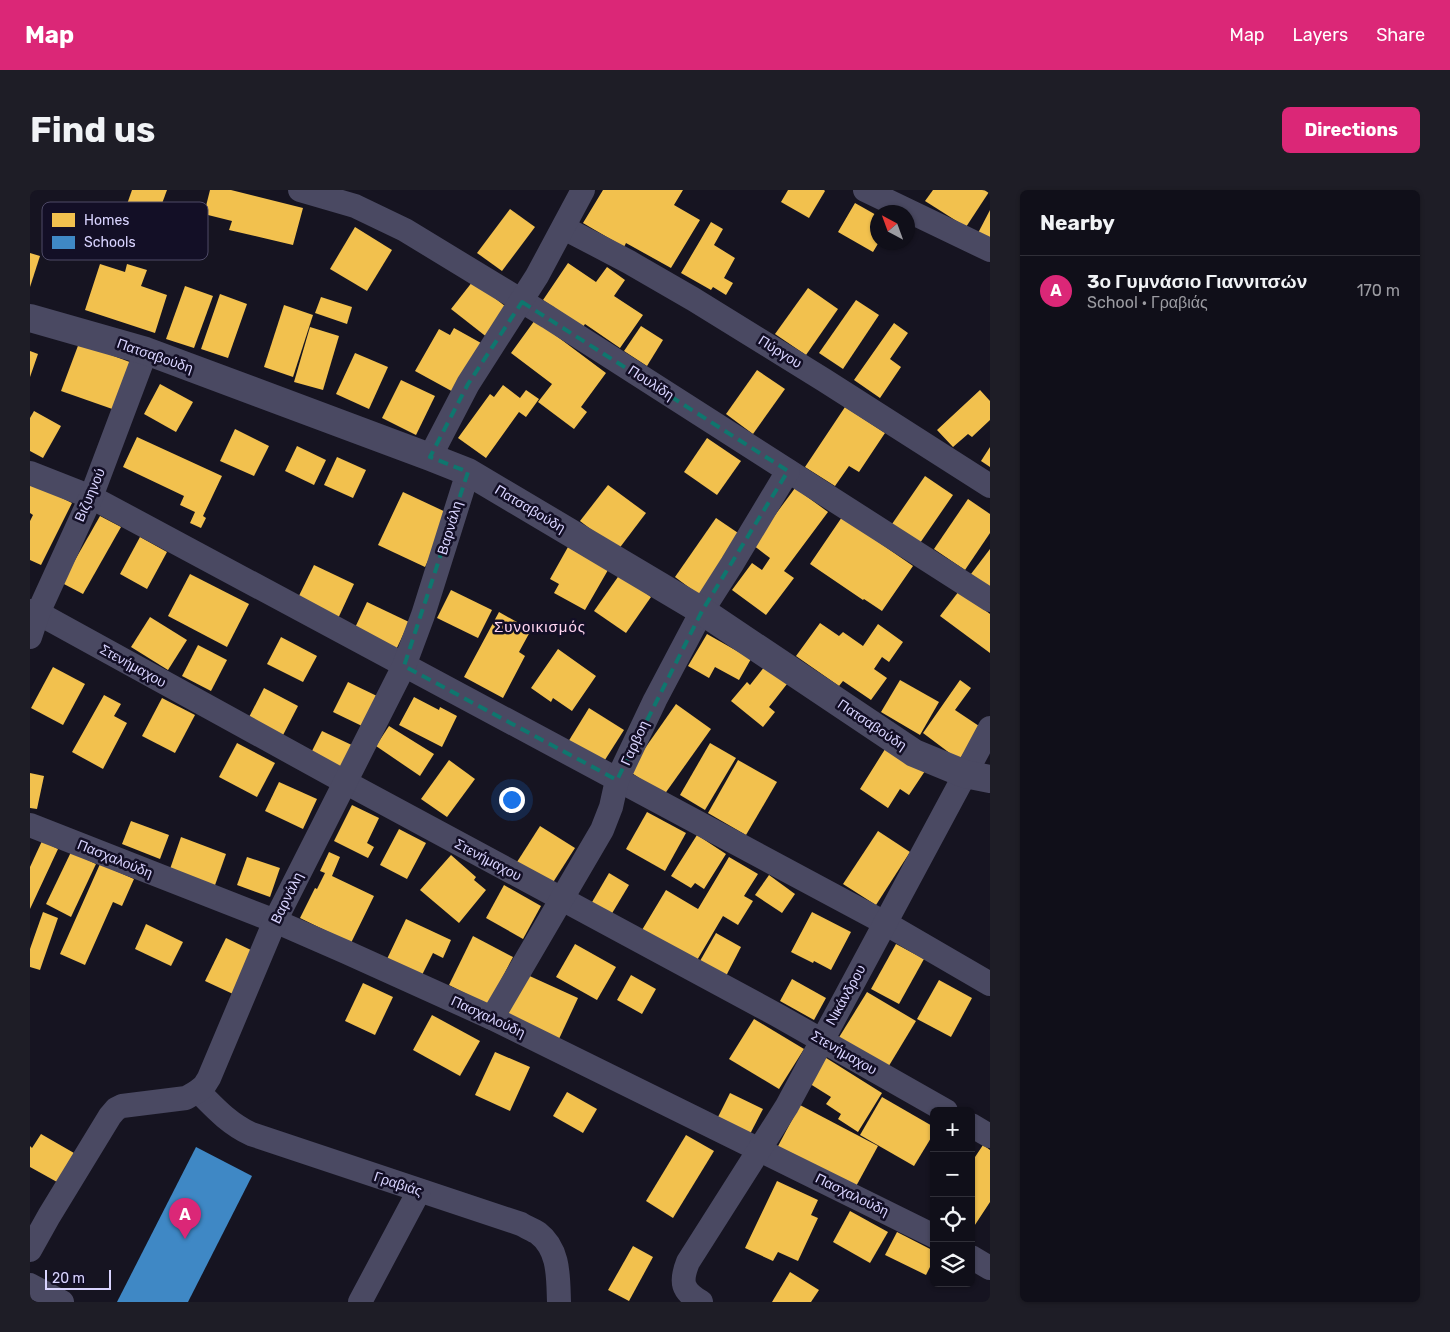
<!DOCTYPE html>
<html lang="en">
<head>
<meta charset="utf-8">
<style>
  :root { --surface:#100f19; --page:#1e1d26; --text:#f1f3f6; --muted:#9c9ca2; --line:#302f38; --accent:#db2777 }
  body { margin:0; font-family:Rubik,sans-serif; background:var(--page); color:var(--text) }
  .controls { position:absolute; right:15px; bottom:15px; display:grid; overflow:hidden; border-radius:8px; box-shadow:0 1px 4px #0004 }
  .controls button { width:45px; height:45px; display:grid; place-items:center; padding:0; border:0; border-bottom:1px solid var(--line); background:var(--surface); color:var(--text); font:25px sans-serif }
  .compass { position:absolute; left:840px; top:15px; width:45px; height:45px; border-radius:50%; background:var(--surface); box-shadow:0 1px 4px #0004; rotate:319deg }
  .scale { position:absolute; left:15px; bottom:12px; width:66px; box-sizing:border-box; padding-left:5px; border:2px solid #d9d4ff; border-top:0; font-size:14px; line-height:18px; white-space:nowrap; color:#d9d4ff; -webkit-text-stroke:4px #130f26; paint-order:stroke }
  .you { position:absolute; left:481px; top:609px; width:18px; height:18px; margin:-12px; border:4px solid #fff; border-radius:50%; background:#1a73e8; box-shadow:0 0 0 8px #1a73e833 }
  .badge { display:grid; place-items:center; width:32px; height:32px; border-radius:50%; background:var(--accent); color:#fff; font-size:16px; font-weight:700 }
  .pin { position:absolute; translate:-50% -41px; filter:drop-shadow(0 1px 2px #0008) }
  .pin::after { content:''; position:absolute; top:26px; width:18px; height:15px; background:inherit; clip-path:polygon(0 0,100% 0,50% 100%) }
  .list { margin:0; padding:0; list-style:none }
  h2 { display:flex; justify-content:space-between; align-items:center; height:65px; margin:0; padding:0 20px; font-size:21px }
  h2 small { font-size:16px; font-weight:400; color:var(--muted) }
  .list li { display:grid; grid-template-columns:32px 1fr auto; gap:15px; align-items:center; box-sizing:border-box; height:70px; padding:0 20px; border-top:1px solid var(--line) }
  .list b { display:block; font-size:19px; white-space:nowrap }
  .list p { margin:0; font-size:16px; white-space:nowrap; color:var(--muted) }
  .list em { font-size:16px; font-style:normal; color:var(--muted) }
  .icon { flex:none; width:28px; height:28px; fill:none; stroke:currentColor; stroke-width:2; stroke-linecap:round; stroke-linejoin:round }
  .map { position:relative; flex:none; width:960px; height:1112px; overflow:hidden; border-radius:8px }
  header { display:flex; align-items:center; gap:30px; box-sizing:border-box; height:70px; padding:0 25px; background:var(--accent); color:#fff }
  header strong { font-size:24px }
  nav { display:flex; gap:28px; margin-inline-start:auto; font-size:18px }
  .intro { display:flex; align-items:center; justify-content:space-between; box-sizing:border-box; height:120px; padding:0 30px }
  h1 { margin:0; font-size:35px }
  .button { padding:12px 22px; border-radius:8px; background:var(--accent); color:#fff; font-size:18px; font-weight:700 }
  main { display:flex; gap:30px; padding:0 30px }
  aside { flex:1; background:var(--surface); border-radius:8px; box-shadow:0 1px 4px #0004 }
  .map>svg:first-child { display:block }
</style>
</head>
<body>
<header>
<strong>Map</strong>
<nav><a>Map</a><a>Layers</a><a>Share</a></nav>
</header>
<div class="intro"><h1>Find us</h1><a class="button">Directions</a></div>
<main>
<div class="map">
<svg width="960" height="1112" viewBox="0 0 960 1112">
  <rect width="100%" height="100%" fill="#161421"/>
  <g fill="#f2c14e">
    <polygon points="102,0 137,0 120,46 90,34"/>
    <polygon points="180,0 201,0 273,18 263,55 199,40 202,31 174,24"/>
    <polygon points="573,0 653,0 644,15 670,30 641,78 596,53 594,57 553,33"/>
    <polygon points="758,0 794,0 795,1 779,28 751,12"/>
    <polygon points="903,0 955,0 959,2 936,37 895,11"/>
    <polygon points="825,13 848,26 848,52 849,52 843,62 808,42"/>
    <polygon points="480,19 505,37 472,81 447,63"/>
    <polygon points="960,20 960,51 947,45"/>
    <polygon points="681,32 693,39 684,55 705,68 694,88 703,93 696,105 683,97 681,100 651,83"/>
    <polygon points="325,37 362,60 337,101 300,79"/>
    <polygon points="0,63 10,66 0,97"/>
    <polygon points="538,73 566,92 577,77 595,90 584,106 613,125 590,158 555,134 553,137 513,110"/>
    <polygon points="70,74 95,82 97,74 117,80 111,96 137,105 125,143 55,120"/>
    <polygon points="443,91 480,120 458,148 421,119"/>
    <polygon points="155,96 183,106 164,158 136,149"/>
    <polygon points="778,98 808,119 776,165 745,144"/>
    <polygon points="190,104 217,114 198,168 171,159"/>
    <polygon points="291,107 322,117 317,134 285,123"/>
    <polygon points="826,110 849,125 813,179 789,163"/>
    <polygon points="254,115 283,125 263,187 234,177"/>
    <polygon points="505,130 576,183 551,217 557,222 544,239 508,212 522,194 481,163"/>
    <polygon points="864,133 878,143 860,169 871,177 850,208 824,190"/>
    <polygon points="611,136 633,150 617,176 594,161"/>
    <polygon points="280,137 309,146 293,200 264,192"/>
    <polygon points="424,138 451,153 427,204 385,181 409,139 420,145"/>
    <polygon points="49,153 105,174 88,221 31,201"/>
    <polygon points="0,161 8,164 0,187"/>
    <polygon points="325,163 358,177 339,219 306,204"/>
    <polygon points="727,180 755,199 723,244 696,224"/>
    <polygon points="371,190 405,206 386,245 352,228"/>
    <polygon points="130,194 163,212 146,242 114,224"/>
    <polygon points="473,195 490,208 496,200 509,209 496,227 489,222 456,268 428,248 460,204 464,207"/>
    <polygon points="950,200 960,211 960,230 942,247 938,244 923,257 907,240"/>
    <polygon points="815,217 855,243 829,282 819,276 805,296 775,277"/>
    <polygon points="4,221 31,236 13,268 0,261 0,228"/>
    <polygon points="205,239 239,256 224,286 190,271"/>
    <polygon points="107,247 192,286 173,326 176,328 171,338 160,333 165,322 150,315 154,306 93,277"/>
    <polygon points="677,248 711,271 687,305 654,282"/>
    <polygon points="267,256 296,270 284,295 255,281"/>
    <polygon points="960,257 960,277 951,271"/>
    <polygon points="307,267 336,280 323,308 294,295"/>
    <polygon points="895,286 923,305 890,353 862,334"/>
    <polygon points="0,292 42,313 11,375 0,370 0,331 3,325 0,323"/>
    <polygon points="578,295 616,323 588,360 550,331"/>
    <polygon points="765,298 798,322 754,381 764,388 736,425 702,400 722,373 732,380 740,368 723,355"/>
    <polygon points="373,302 420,324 395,377 348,355"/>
    <polygon points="938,309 960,324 960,343 935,380 904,359"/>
    <polygon points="70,326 91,337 53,404 32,393"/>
    <polygon points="812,327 883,376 852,421 834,409 833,410 780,374"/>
    <polygon points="686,328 714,347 672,407 645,387"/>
    <polygon points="110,347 137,362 117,399 90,384"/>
    <polygon points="538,357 578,380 555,420 524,403 529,394 520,389"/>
    <polygon points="960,359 960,398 941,384"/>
    <polygon points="284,375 324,394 305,435 264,416"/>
    <polygon points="160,384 219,414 197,457 138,426"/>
    <polygon points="590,384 621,407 596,443 564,421"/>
    <polygon points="421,400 462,420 448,448 407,428"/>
    <polygon points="929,401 960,424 960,463 910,426"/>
    <polygon points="337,412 379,432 365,462 323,442"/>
    <polygon points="469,422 501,440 489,462 495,466 473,508 434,487"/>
    <polygon points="120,427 157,450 138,480 101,457"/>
    <polygon points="790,433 809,446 813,442 833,456 848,434 873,452 859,472 852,467 844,479 857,488 841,510 813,491 809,496 766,466"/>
    <polygon points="677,444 721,469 709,490 685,477 679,488 658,476"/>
    <polygon points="251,447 287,466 273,492 237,474"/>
    <polygon points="168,455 197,470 181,501 152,486"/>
    <polygon points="528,459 566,486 542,521 523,508 521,512 501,498"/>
    <polygon points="735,476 757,494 739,517 745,522 733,537 701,511 717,492 720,495"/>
    <polygon points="23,477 55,494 33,535 1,518"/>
    <polygon points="870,490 909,512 890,545 851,522"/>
    <polygon points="930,490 941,498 925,520 952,538 929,570 893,543"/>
    <polygon points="318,492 349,507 334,537 303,522"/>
    <polygon points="234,498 268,516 251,549 217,531"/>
    <polygon points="74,505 91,514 84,526 97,533 73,579 42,562"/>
    <polygon points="384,507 409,520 410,517 427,526 412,557 369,535"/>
    <polygon points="132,508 165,525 145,563 112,546"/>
    <polygon points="646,514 681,539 634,605 599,581"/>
    <polygon points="559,518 594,540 573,573 538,552"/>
    <polygon points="359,536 404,564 390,586 346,556"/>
    <polygon points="292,541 326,557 312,587 277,571"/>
    <polygon points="207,553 245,573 227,607 189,587"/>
    <polygon points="680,553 706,568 675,620 650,605"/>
    <polygon points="857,556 895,581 879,605 870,599 858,618 830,599"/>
    <polygon points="419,570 445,589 417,627 391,609"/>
    <polygon points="708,570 747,592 716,645 678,623"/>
    <polygon points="0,583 14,586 7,619 0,618"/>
    <polygon points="249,592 287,609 273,639 235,621"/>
    <polygon points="322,615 349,628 337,653 344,657 338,668 304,651"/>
    <polygon points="617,622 656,643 635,681 596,659"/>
    <polygon points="101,631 139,645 130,669 92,654"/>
    <polygon points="510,636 545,658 522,694 487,672"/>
    <polygon points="369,639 396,653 377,689 350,675"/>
    <polygon points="848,641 880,662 846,715 813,694"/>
    <polygon points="667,645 696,664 674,699 665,693 661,698 641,686"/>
    <polygon points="151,647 196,664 184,698 139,682"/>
    <polygon points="12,651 28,659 0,719 0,677"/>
    <polygon points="41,662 66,674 41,727 16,714"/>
    <polygon points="299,662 310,667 302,686 344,706 321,753 270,728 285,698 287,699 295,683 290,681"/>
    <polygon points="421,665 446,687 444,690 456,700 429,733 390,700"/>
    <polygon points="217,667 250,678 240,707 207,695"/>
    <polygon points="699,667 728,684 714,706 723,711 708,735 693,726 666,772 612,740 636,700 668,719"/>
    <polygon points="70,674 104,689 92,716 83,712 55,775 30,764"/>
    <polygon points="579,683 599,695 578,730 558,719"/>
    <polygon points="739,685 765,704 752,723 725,705"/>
    <polygon points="474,695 511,716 493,749 456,728"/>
    <polygon points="13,722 28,728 10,780 0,777 0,759"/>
    <polygon points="782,722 821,742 801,780 784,771 783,773 761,762"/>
    <polygon points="376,729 421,750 413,768 403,763 392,785 357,769"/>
    <polygon points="116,734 153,752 141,776 105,759"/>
    <polygon points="686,743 711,757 696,786 670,771"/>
    <polygon points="443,746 483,767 458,815 419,795"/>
    <polygon points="196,748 223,761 203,804 175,791"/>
    <polygon points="545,754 586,777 567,810 526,787"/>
    <polygon points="866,754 894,769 869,814 841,799"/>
    <polygon points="493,783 548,808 528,851 474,826"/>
    <polygon points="601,785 626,799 612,824 587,810"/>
    <polygon points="762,789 796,808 784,830 750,811"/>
    <polygon points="909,790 942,808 921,847 887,829"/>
    <polygon points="333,793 363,807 345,845 315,831"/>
    <polygon points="837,802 886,831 857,879 808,849"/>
    <polygon points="402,825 450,851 430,886 383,860"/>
    <polygon points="724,829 774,859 749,899 699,869"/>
    <polygon points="465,862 500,877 480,921 445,905"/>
    <polygon points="793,866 852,903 828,942 808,929 811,924 796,914 801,907 777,892"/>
    <polygon points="537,902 567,919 553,943 523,926"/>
    <polygon points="700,903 733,919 720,944 688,927"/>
    <polygon points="852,907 904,937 904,943 884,976 830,945"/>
    <polygon points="770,915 848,956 824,1000 747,958"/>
    <polygon points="11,944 44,963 27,992 0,977 0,956 2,958"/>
    <polygon points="656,945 684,961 643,1028 616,1011"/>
    <polygon points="953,955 960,960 960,1012 941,1041 941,1021 942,1020 941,1019 941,973"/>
    <polygon points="747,991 788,1010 781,1025 788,1028 768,1071 748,1062 743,1071 715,1058"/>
    <polygon points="820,1021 858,1042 840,1073 803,1052"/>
    <polygon points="867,1042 904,1061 904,1069 896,1085 855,1065"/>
    <polygon points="603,1056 623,1067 599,1111 578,1100"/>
    <polygon points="760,1082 789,1100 781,1112 742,1112"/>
  </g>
  <polygon fill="#3f88c5" points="166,957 222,986 158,1112 87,1112"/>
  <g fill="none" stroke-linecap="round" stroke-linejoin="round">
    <g stroke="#4a4962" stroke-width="24">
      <polyline points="270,0 325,16 375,40 518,127 960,410"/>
      <polyline points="835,0 960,60"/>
      <polyline points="534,38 599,72 663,109 794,190 960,296"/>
      <polyline points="400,267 438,194 507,86 553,0"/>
      <polyline points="0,283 61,307 855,733 960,794"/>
      <polyline points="0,421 8,423 315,592 747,825 916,921"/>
      <polyline points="0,447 8,423 61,307 116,161"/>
      <polyline points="0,635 245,731 316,762 462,828 904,1046"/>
      <polyline points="462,828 572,640 581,617 587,590 625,510 672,421 702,374 758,281"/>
      <path d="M168,901c17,17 30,32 53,43l270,90c5,3 12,6 17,9 22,17 20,45 21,69"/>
      <polyline points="941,935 960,946"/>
      <polyline points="0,1060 19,1026 80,926 86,919 92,916 156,908 168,901 174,896 179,888 245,731 374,476 393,425 438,282"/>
      <polyline points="941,1067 960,1078"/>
      <polyline points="0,1095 32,1112"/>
      <polyline points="330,1112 389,1001"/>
      <path d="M671,1112c-19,-11 -21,-20 -13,-40l99,-156 203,-378"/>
    </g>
    <polyline stroke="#4a4962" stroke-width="28" points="0,128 116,161 400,267 438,282 672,421 884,563 935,584 960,589"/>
  </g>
  <path fill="none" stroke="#0f766e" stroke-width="4" stroke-dasharray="10 6" stroke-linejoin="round" d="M492,112l266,169 -86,140 -85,169 -213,-114 64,-194 -38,-15 38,-73z"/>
  <g text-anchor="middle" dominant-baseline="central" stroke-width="5" stroke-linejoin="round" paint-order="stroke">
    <g font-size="14" fill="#d9d4ff" stroke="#130f26">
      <text transform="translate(750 162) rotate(32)">Πύργου</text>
      <text transform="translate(125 166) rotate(19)">Πατσαβούδη</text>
      <text transform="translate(621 193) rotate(33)">Πουλίδη</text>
      <text transform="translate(60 305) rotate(-67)">Βιζυηνού</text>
      <text transform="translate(500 319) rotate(31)">Πατσαβούδη</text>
      <text transform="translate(420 338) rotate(-73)">Βαρνάλη</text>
      <text transform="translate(103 476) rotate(29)">Στενήμαχου</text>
      <text transform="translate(842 535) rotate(34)">Πατσαβούδη</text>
      <text transform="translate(605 553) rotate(-65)">Γαρβοη</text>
      <text transform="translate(85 669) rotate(22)">Πασχαλούδη</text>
      <text transform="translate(458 670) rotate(28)">Στενήμαχου</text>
      <text transform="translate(257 708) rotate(-64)">Βαρνάλη</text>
      <text transform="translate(816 805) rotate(-61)">Νικάνδρου</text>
      <text transform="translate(458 827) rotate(25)">Πασχαλούδη</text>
      <text transform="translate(814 863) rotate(30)">Στενήμαχου</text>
      <text transform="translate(368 994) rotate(18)">Γραβιάς</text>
      <text transform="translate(822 1005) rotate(26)">Πασχαλούδη</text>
    </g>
    <g font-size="15" letter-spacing="1" fill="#ffd6f0" stroke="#130f26">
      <text x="510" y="437">Συνοικισμός</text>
    </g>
  </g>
  <rect x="12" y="12" width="166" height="58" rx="8" fill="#130f26" stroke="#4e4a67" stroke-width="1"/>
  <rect x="22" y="23" width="23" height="14" fill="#f2c14e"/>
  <rect x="22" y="46" width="23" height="13" fill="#3f88c5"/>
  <g font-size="14" fill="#d9d4ff">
    <text x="54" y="35">Homes</text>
    <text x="54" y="57">Schools</text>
  </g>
</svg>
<div class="controls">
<button>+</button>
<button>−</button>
<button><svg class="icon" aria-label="locate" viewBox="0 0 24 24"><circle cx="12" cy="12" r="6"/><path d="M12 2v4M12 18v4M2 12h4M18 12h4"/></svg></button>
<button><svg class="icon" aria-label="layers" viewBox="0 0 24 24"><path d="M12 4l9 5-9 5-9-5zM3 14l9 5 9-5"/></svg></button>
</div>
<svg class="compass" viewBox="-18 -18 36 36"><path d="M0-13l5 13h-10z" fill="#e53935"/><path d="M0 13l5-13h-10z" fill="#9c9ca2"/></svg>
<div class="scale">20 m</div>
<div class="you"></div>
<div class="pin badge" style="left:155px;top:1049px">A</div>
</div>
<aside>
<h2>Nearby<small></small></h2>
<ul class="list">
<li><span class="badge">A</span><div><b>3ο Γυμνάσιο Γιαννιτσών</b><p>School · Γραβιάς</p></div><em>170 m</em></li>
</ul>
</aside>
</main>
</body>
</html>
